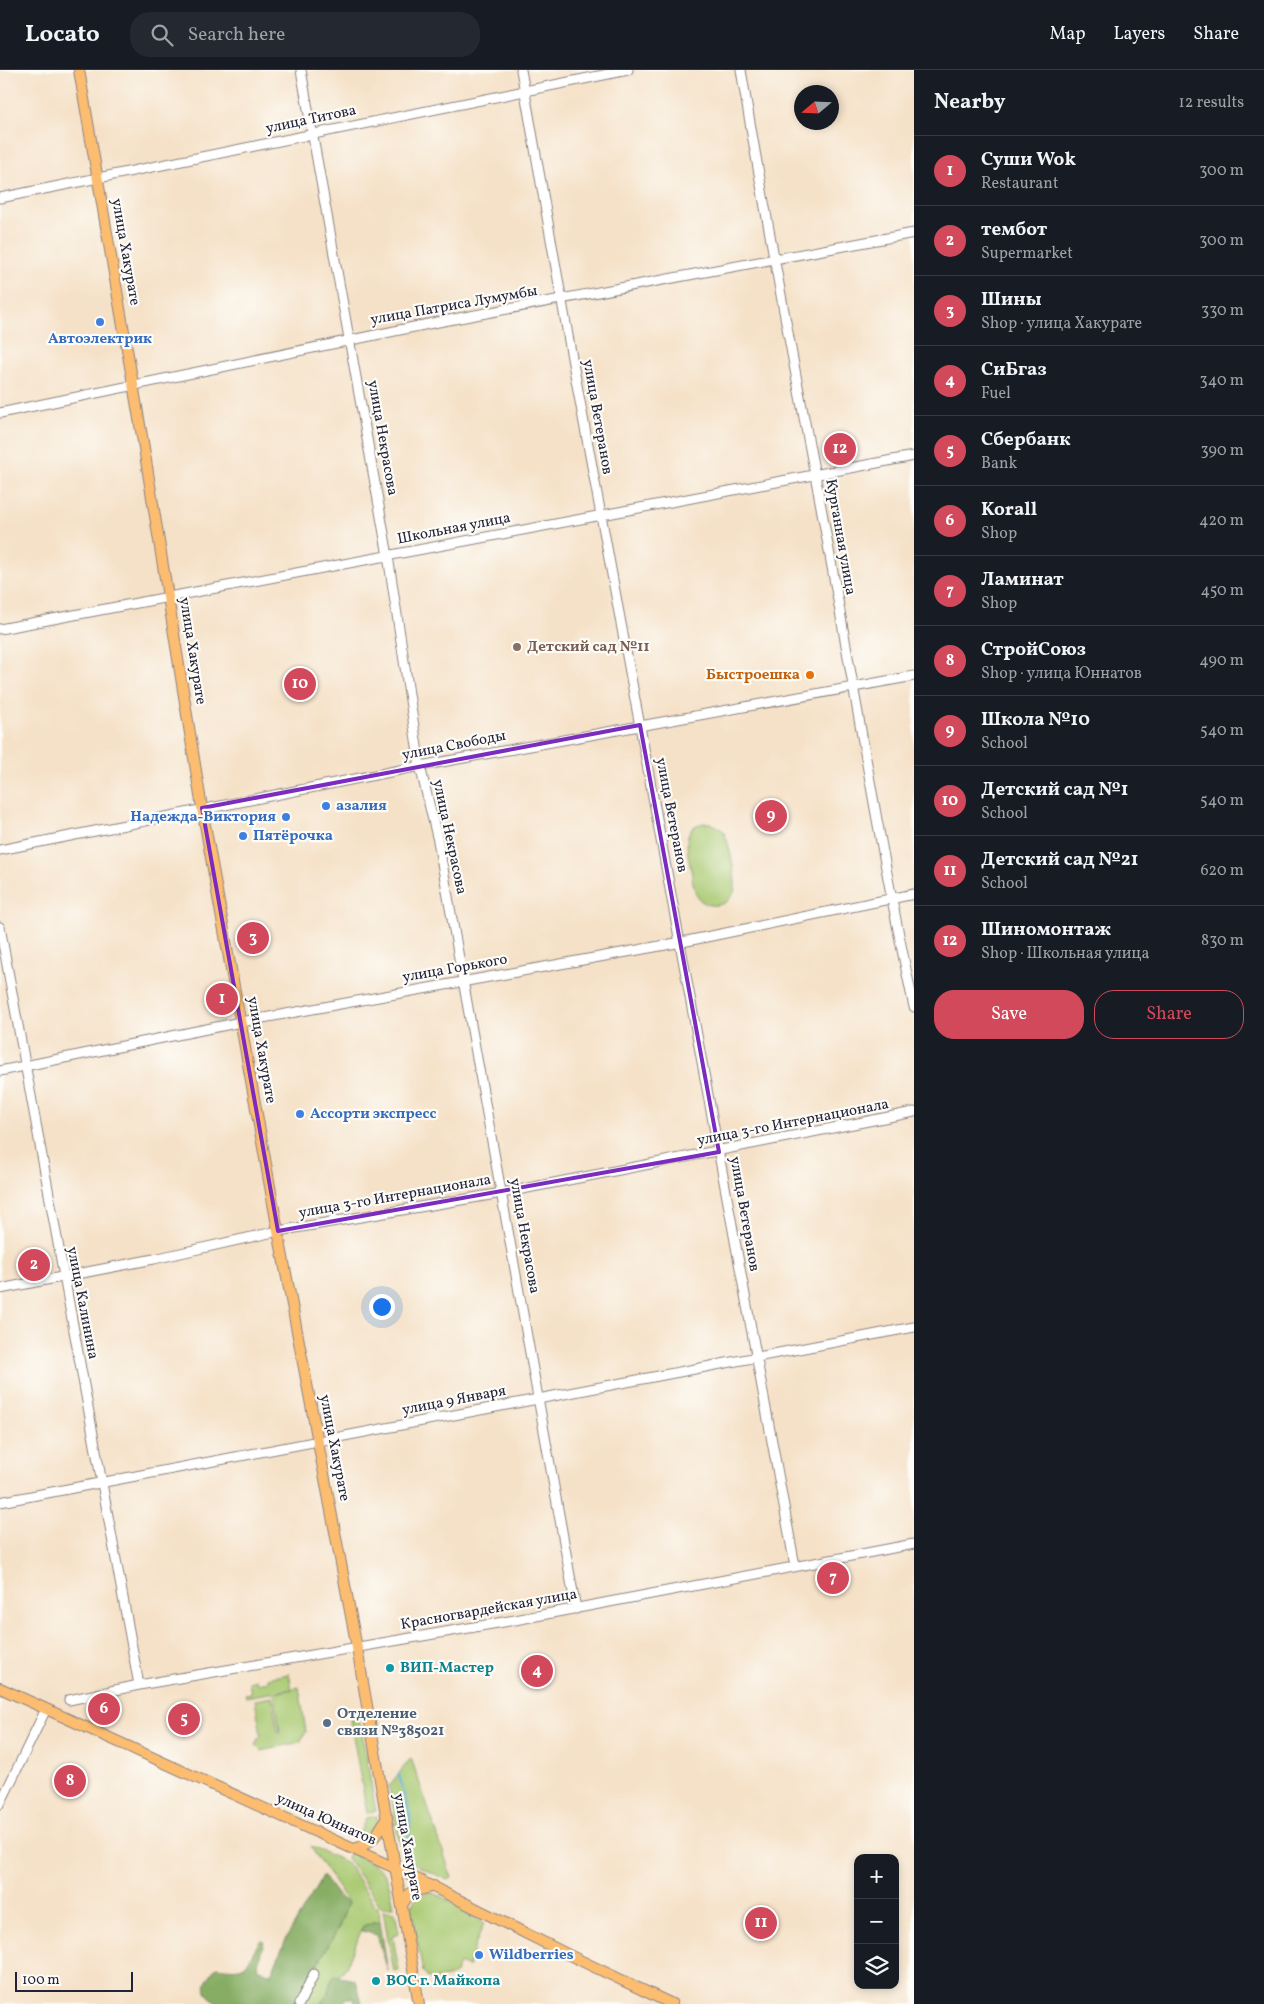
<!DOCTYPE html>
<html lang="en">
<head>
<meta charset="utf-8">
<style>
  :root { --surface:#171b24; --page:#242831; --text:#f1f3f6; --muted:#9ea1a6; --line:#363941; --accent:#d1495b }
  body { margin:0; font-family:Vollkorn,serif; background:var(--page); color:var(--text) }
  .controls { position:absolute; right:15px; bottom:15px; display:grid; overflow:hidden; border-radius:10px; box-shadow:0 2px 8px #0003 }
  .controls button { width:45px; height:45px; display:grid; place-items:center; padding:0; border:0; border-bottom:1px solid var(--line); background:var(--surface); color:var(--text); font:25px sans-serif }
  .compass { position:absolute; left:794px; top:15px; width:45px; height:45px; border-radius:50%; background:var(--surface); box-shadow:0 2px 8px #0003; rotate:251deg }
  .scale { position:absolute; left:15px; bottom:12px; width:118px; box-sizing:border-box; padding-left:5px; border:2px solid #22223b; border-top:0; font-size:14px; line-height:18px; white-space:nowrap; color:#22223b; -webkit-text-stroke:4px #fdfcf7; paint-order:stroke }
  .you { position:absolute; left:381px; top:1236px; width:18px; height:18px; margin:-12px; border:4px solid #fff; border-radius:50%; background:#1a73e8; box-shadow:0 0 0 8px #1a73e833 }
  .badge { display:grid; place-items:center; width:32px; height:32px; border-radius:50%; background:var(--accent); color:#fff; font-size:16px; font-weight:700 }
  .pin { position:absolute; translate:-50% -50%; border:2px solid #fff; box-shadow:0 1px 5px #0006 }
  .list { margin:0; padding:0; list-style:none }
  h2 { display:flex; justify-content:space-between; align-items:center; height:65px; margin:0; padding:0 20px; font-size:21px }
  h2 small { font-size:16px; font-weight:400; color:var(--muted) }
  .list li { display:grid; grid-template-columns:32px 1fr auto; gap:15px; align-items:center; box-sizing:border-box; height:70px; padding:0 20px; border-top:1px solid var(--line) }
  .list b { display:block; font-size:19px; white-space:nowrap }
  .list p { margin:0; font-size:16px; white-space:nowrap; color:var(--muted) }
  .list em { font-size:16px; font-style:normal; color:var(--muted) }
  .actions { display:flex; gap:10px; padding:15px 20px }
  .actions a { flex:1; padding:11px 0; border:1px solid var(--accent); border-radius:20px; text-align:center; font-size:18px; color:var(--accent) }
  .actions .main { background:var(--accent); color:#fff }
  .icon { flex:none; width:28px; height:28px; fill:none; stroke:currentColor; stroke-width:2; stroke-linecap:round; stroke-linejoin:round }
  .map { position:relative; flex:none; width:914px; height:1934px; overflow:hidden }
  header { display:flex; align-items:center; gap:30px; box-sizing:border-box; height:70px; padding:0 25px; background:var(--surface); border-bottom:1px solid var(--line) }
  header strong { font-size:24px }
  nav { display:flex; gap:28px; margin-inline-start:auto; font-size:18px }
  .search { width:350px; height:45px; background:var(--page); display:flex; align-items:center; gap:12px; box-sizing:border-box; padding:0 18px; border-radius:20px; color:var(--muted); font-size:19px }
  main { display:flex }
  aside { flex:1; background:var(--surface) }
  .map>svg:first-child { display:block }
</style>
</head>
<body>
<header>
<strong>Locato</strong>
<div class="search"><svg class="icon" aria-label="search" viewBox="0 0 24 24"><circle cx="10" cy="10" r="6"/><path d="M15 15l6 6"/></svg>Search here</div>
<nav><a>Map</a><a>Layers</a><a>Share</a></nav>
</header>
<main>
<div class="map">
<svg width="914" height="1934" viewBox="0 0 914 1934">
  <rect width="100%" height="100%" fill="#fdfcf7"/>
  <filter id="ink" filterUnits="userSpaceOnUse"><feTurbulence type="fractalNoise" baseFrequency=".02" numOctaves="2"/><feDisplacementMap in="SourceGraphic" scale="10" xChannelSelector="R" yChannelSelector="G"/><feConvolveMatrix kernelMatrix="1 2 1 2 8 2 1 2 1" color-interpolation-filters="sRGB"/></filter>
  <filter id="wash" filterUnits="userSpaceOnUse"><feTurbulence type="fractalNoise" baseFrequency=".0096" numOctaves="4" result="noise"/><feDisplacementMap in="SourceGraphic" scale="20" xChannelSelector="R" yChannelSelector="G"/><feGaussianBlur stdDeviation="1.12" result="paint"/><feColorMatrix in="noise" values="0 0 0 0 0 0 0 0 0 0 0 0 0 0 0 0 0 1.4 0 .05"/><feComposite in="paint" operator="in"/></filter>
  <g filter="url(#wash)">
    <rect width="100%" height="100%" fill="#f5e1c7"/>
    <g fill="#a9c971" stroke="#667656">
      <path d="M710,753c5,2 10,4 13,8 6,8 13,47 12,57 -1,6 -5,12 -11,15 -8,4 -18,3 -25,-4 -6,-7 -6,-20 -8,-29 -4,-20 -12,-48 19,-47z"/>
      <polygon points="289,1604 292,1619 246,1627 245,1624 251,1623 249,1612 256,1610 257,1614 268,1612 268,1608"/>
      <polygon points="299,1617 306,1662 300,1672 261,1681 255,1675 261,1665 255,1630 272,1627 278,1662 280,1662 274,1624"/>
      <polygon points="357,1649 361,1656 376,1741 367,1743 350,1650"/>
      <polygon points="411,1688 452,1808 447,1810 418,1796 406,1787 399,1771 389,1716"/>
      <path d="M377,1746c3,15 -3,20 -16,27l-5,-2 10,-23z"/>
      <polygon points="310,1776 346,1792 379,1841 380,1853 374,1852 363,1856 347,1896 339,1906 334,1906 330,1913 329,1923 320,1934 302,1934 314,1900 339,1857 348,1833"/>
      <path d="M349,1783c36,15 38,16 45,54h-13l-34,-49z"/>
      <path d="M431,1822l35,16 1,7 17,8c-6,14 -12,30 -16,44l-9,-4 -4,11 -7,3 -18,2 -7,-7 -12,-65 5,-10z"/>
      <polygon points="383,1841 395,1842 399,1863 393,1866 399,1901 394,1902"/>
    </g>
    <g fill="#86ad63" stroke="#54684f">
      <path d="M323,1806l16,21 9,6 -9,24 -25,43 -12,34h-84c-19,-15 -14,-20 -2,-37 37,5 27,-2 45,-27l3,1 -7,27 14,6 16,-37z"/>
      <polygon points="374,1852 380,1852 388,1901 377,1865 362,1861 363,1856"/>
      <polygon points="334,1906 356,1910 362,1934 354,1934 355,1928 347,1928 342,1934 320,1934 329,1923 330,1913"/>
    </g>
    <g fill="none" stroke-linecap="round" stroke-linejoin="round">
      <polyline stroke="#58afd5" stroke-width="2.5" points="399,1705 410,1746 408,1788"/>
    </g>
  </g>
  <g filter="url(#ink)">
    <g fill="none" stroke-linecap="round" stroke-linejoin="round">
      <g stroke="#8c8281" stroke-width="11">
        <g id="minor">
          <polyline points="301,0 388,486 420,696 438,771 576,1539"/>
          <polyline points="521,0 572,288 795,1496"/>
          <path d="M741,0c23,136 48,270 74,405 34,178 61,356 99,532"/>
          <polyline points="0,128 628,0"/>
          <polyline points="0,343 438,252 914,163"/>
          <polyline points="0,559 914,386"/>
          <polyline points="0,780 420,696 914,606"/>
          <polyline points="0,857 139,1615"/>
          <polyline points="0,1001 241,952 682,872 914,824"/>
          <polyline points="0,1219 154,1189 278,1161 502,1123 914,1042"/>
          <polyline points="0,1432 914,1257"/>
          <polyline points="69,1630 139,1615 515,1550 914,1474"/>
          <polyline points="0,1734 46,1639"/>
          <polyline points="299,1934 314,1904"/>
        </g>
      </g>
      <g stroke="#8c8281" stroke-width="12">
        <g id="major">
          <polyline points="79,0 144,378 202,738 278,1161 357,1578 419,1934"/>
          <polyline points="0,1618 395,1798 569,1885 672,1934"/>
          <path d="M354,1779c19,-5 24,-16 33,-32"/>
          <polyline points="402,1835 410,1823 434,1816"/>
        </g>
      </g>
      <use href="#minor" stroke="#fff" stroke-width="9"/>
      <use href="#major" stroke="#fcbd6f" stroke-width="10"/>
    </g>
  </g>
  <path fill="none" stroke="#7b2cbf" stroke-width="4" stroke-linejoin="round" d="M640,655l79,427 -441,79 -76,-423z"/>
  <g fill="#3f7fe0" stroke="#fdfcf7" stroke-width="2">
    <circle cx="100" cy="252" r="5"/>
    <circle cx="326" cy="736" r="5"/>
    <circle cx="286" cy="747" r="5"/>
    <circle cx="243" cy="766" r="5"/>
    <circle cx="300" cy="1044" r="5"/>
    <circle cx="479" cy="1885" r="5"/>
  </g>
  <circle fill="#8d6e63" stroke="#fdfcf7" stroke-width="2" cx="517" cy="577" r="5"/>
  <circle fill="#e8710a" stroke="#fdfcf7" stroke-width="2" cx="810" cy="605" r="5"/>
  <g fill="#0f9aa8" stroke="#fdfcf7" stroke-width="2">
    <circle cx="390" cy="1598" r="5"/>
    <circle cx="376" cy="1911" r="5"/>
  </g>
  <circle fill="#5c6f8a" stroke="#fdfcf7" stroke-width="2" cx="327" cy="1653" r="5"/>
  <g text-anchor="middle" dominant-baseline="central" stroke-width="4.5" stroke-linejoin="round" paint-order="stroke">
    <g font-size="15" fill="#22223b" stroke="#fdfcf7">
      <text transform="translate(311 50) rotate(-12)">улица Титова</text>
      <text transform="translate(125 182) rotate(80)">улица Хакурате</text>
      <text transform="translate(454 236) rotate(-10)">улица Патриса Лумумбы</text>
      <text transform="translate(597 347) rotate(80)">улица Ветеранов</text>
      <text transform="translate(382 368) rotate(80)">улица Некрасова</text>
      <text transform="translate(454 459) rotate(-11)">Школьная улица</text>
      <text transform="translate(840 467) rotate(80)">Курганная улица</text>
      <text transform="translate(192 581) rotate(81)">улица Хакурате</text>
      <text transform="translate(454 676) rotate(-11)">улица Свободы</text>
      <text transform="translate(671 745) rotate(79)">улица Ветеранов</text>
      <text transform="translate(449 767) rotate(78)">улица Некрасова</text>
      <text transform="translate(455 899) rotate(-10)">улица Горького</text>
      <text transform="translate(261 980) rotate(80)">улица Хакурате</text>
      <text transform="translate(793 1053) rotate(-11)">улица 3-го Интернационала</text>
      <text transform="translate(395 1127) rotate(-10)">улица 3-го Интернационала</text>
      <text transform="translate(744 1144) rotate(80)">улица Ветеранов</text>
      <text transform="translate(524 1166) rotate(80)">улица Некрасова</text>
      <text transform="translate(82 1233) rotate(79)">улица Калинина</text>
      <text transform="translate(454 1331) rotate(-11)">улица 9 Января</text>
      <text transform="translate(334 1378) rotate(79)">улица Хакурате</text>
      <text transform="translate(489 1540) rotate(-10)">Красногвардейская улица</text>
      <text transform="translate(326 1750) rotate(24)">улица Юннатов</text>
      <text transform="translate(407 1777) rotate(80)">улица Хакурате</text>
    </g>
    <g font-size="15" font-weight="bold" fill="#366cbe" stroke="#fdfcf7" text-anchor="start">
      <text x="100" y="269" text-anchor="middle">Автоэлектрик</text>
      <text x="336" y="736">азалия</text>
      <text x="276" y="747" text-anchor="end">Надежда-Виктория</text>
      <text x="253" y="766">Пятёрочка</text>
      <text x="310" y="1044">Ассорти экспресс</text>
      <text x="489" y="1885">Wildberries</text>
    </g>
    <g font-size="15" font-weight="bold" fill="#785e54" stroke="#fdfcf7" text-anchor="start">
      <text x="527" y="577">Детский сад №11</text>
    </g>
    <g font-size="15" font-weight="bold" fill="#c56008" stroke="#fdfcf7" text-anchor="end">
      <text x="800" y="605">Быстроешка</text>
    </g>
    <g font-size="15" font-weight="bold" fill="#0d838f" stroke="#fdfcf7" text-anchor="start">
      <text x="400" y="1598">ВИП-Мастер</text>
      <text x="386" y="1911">ВОС г. Майкопа</text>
    </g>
    <g font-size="15" font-weight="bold" fill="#4e5e75" stroke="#fdfcf7" text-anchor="start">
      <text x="337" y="1644">Отделение<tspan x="337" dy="17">связи №385021</tspan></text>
    </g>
  </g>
</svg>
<div class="controls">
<button>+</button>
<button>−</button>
<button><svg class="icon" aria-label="layers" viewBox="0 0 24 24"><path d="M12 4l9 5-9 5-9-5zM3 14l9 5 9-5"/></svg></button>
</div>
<svg class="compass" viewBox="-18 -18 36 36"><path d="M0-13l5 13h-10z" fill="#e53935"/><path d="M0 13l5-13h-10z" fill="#9ea1a6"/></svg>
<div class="scale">100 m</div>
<div class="you"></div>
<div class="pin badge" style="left:222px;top:929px">1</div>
<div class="pin badge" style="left:34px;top:1195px">2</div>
<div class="pin badge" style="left:253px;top:868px">3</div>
<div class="pin badge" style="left:537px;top:1601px">4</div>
<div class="pin badge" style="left:184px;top:1649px">5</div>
<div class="pin badge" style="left:104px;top:1639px">6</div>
<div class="pin badge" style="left:833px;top:1508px">7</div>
<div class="pin badge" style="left:70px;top:1711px">8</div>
<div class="pin badge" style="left:771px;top:746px">9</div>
<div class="pin badge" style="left:300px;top:614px">10</div>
<div class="pin badge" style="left:761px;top:1853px">11</div>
<div class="pin badge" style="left:840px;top:379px">12</div>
</div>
<aside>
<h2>Nearby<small>12 results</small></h2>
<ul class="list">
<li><span class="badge">1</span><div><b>Суши Wok</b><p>Restaurant</p></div><em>300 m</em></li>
<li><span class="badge">2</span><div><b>тембот</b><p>Supermarket</p></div><em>300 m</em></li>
<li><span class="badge">3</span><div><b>Шины</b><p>Shop · улица Хакурате</p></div><em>330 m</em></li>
<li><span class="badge">4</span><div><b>СиБгаз</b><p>Fuel</p></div><em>340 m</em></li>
<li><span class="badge">5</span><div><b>Сбербанк</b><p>Bank</p></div><em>390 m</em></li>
<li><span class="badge">6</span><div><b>Korall</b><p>Shop</p></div><em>420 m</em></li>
<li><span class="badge">7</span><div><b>Ламинат</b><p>Shop</p></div><em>450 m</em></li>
<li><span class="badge">8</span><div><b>СтройСоюз</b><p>Shop · улица Юннатов</p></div><em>490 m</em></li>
<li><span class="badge">9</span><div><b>Школа №10</b><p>School</p></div><em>540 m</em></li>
<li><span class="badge">10</span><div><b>Детский сад №1</b><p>School</p></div><em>540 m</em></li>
<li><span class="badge">11</span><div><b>Детский сад №21</b><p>School</p></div><em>620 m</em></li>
<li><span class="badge">12</span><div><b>Шиномонтаж</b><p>Shop · Школьная улица</p></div><em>830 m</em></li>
</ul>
<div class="actions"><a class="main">Save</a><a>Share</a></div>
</aside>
</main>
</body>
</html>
